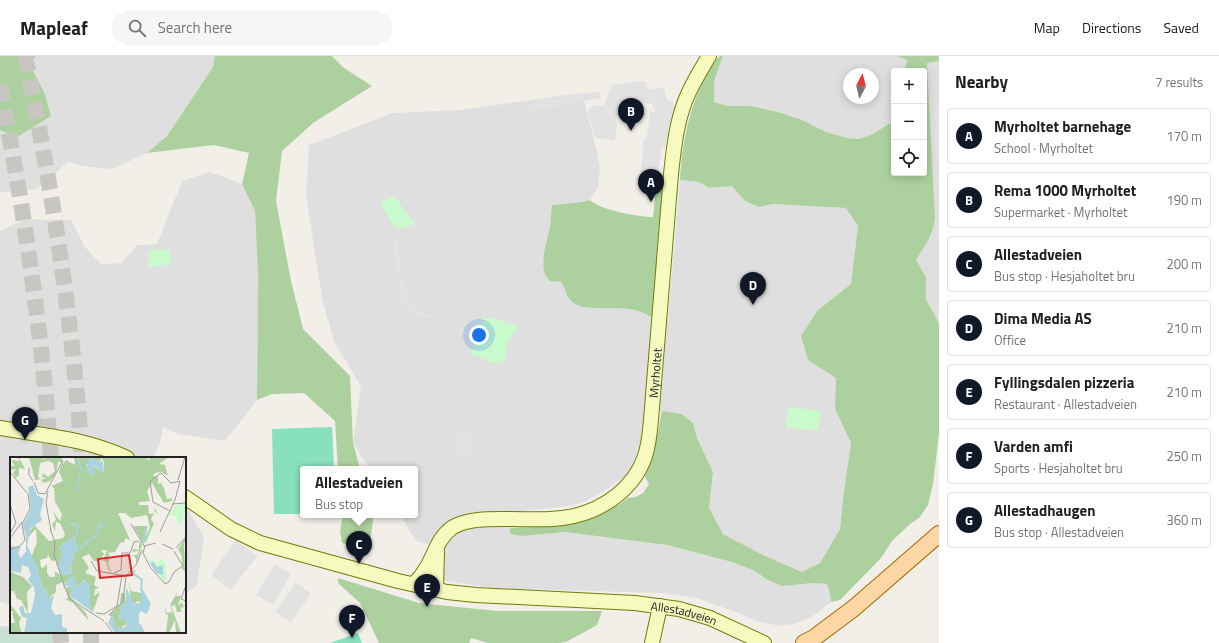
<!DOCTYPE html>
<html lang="en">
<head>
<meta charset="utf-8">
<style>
  :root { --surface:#fff; --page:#f6f6f6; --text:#202124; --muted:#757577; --line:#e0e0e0; --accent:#111827 }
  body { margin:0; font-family:"Titillium Web",sans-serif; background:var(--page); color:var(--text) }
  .controls { position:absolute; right:12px; top:12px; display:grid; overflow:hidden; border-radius:4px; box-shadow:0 2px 10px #0003 }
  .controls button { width:36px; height:36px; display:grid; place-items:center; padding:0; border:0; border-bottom:1px solid var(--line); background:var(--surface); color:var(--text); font:20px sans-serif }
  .compass { position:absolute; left:843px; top:12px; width:36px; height:36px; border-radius:50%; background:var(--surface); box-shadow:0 2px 10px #0003; rotate:7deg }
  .you { position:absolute; left:479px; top:279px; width:14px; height:14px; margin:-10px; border:3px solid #fff; border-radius:50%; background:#1a73e8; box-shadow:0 0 0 6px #1a73e833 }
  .badge { display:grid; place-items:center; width:26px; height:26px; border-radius:50%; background:var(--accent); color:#fff; font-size:13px; font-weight:700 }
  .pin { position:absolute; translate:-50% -33px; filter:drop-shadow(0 1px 2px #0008) }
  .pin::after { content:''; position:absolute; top:21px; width:14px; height:12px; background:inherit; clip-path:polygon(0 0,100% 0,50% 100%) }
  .popup { position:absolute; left:300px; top:410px; width:118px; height:52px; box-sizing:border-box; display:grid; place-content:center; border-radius:4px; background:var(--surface); filter:drop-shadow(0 1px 3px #0005); font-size:13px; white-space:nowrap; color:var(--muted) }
  .popup b { font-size:15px; color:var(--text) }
  .popup::after { content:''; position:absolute; left:50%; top:100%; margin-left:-8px; border:8px solid transparent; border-top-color:var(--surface) }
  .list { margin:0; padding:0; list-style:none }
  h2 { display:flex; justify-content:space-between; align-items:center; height:52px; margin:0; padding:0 16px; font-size:17px }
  h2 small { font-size:13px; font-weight:400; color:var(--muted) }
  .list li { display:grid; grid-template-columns:26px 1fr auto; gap:12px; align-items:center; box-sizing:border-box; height:56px; margin:0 8px 8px; padding:0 8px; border:1px solid var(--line); border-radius:4px }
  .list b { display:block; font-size:15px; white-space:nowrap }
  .list p { margin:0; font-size:13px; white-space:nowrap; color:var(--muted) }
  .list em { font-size:13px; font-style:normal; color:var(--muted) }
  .icon { flex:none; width:22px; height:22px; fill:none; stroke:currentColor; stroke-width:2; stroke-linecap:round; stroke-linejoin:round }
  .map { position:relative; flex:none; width:939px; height:587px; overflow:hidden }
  header { display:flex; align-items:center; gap:24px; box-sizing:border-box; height:56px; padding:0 20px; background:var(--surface); border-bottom:1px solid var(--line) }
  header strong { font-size:19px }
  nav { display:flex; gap:22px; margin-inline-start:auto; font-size:14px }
  .search { width:280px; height:36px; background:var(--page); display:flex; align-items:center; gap:10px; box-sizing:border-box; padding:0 14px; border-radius:22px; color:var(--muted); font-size:15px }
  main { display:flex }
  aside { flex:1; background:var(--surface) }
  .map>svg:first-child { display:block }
</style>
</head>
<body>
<header>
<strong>Mapleaf</strong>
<div class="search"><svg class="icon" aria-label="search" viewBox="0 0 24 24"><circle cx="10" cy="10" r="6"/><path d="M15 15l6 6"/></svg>Search here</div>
<nav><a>Map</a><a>Directions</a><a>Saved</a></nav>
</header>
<main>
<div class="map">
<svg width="939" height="587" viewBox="0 0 939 587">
  <rect width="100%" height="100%" fill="#f2efe9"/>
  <g fill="#e0dfdf" fill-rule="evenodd">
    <polygon points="36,0 215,0 213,11 167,80 147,97 112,113 82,110 68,106 37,133 0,136 0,74 17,80 44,36 30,9"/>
    <path d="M723,0h174l10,4 -2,11h-11v48l-2,3 -21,13 -12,4 -12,-1 -21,-6 -26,-13 -22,-7 -27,-6h-23l-14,-4v-21zM849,18h24v24h-24z"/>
    <polygon points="939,5 939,267 926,243 926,221 916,204 921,197 935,160 927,6"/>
    <polygon points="582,37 596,92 600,113 598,131 590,144 583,146 552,149 550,172 546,184 544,202 544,211 547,223 560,225 563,228 569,244 575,248 589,252 609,251 632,253 654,262 668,263 680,124 699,126 709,132 732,130 745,145 759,151 773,148 846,152 858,170 851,228 818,254 808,304 836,322 835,353 851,387 844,435 840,473 820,507 802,516 765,500 723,478 709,452 713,416 697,382 693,367 682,358 645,354 640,385 635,403 627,419 598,439 581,447 563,451 511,456 510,478 523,480 565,476 667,489 732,506 755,515 766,523 782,530 814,527 827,528 830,537 831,546 813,560 794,568 781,570 759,566 736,556 693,541 659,537 492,532 441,524 441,491 416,485 400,459 415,459 415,413 370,413 353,387 361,330 334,286 322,242 306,139 309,89 393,57 459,54"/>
    <polygon points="210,116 242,128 255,155 258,218 257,344 225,385 178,378 163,371 159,390 152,402 11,402 11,549 0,546 0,175 25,163 71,164 85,191 101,208 122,207 137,189 157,188 182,125"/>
    <polygon points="185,449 204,481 197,529 185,539"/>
  </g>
  <g fill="#add19e">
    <polygon points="0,0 36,0 30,9 44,36 51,60 17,81 0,74"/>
    <polygon points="215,0 332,0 344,12 372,30 313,67 282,95 276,145 291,225 303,273 350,320 353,387 360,413 338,413 335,365 304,337 272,338 257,344 258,218 255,155 242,128 249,97 214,89 147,97 167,80 213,11"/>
    <path d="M720,0h3l-9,25v21l14,4h23l27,6 22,7 26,13 21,6 12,1 12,-4 21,-13 2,-3v54h30v-102h-19l2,-11 -10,-4h42v5l-12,2 8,153c-1,17 -10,30 -19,44l10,17v22l13,24v111l-6,50 -5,21 -9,13 -9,6 -18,17 -11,17 -41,42 -9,2 -1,-9 -3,-9 -13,-1 -32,3 -16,-7 -11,-8 -23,-9 -65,-17 -102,-13 -42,4 -13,-2v-6l45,-2 22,-4 18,-6 25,-12 8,-6 8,-1 7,-4 6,-9 -4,-7 9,-25 8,-41 20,3 11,9 4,15 16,34 -4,36 14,26 42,22 37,16 18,-9 20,-34 4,-38 7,-48 -16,-34 1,-31 -28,-18 -7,-24 17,-26 33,-26 7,-58 -12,-18 -73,-4 -14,3 -14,-6 -13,-15 -23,2 -10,-6 -19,-2c2,-36 9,-75 28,-107 3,-6 6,-13 12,-17z"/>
    <path d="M660,120l5,1 -11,141c-7,-3 -16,-8 -24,-9 -16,-3 -49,4 -60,-9 -5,-5 -4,-13 -10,-19 -4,0 -9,2 -12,-2 -10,-11 -1,-40 2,-52 1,-7 1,-15 2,-22l31,-3 7,-2c9,10 49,17 63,17l4,-38z"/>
    <polygon points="343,459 372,459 373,465 369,494 342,487 340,475"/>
    <polygon points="338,522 419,547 497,555 602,555 597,569 566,586 558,587 488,587 471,582 469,587 379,587 360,547 338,527"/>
  </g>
  <polygon fill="#c6e0d4" points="0,570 11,571 11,576 50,576 60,587 0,587"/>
  <g fill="#c8facc">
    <polygon points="392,141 395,141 415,168 400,173 393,169 380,147"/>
    <polygon points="169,193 171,208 149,211 148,194"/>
    <polygon points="483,261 500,264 518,271 508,285 505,303 502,306 497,308 471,298 476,271 477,268 481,269"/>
    <polygon points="788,351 821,355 818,374 786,372"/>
  </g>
  <g fill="#88e0be">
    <polygon points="332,371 334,413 303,413 303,458 274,458 272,373"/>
    <polygon points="358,577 362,587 330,587"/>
  </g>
  <g fill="#e2e2e2">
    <polygon points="639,25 646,26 647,34 664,31 667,44 674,47 674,52 665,91 662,91 658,117 641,115 644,83 647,81 650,55 655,56 655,54 652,48 649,47 619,49 616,63 616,66 617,66 615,84 595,82 588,57 590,52 594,50 604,49 612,29"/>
    <polygon points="600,35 601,42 529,55 527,49 542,45"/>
    <polygon points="394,186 397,186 403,231 406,242 416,254 425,258 437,259 437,262 428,262 420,260 411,253 403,243 400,232"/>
    <polygon points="458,377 472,378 470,400 456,399"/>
    <polygon points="236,484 257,500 231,534 211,519"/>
    <polygon points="275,508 291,518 273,549 256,539"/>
    <polygon points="296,526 311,538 291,567 275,556"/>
  </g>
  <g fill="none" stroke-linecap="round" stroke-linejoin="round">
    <g stroke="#c8c6c1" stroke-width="16" stroke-dasharray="16 8" stroke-linecap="butt">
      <path d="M25,0c27,132 48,267 57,402"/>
      <path d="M0,30c24,122 42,247 51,372"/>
      <polyline points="60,576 61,587"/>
      <polyline points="91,576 91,587"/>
    </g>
    <g stroke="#707d05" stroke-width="16">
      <g id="secondary">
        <path d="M0,372c45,8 85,10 127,30"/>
        <path id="s1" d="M185,441l46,32 29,14 138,38 49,11 29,3 159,8 44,6 31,9 54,25"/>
        <path id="s2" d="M414,528c4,-4 8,-9 11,-14 10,-15 12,-32 28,-43 16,-9 39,-8 57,-8 21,0 43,2 64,-3 31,-7 61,-29 71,-60 4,-12 5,-24 6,-36l20,-246c3,-28 6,-57 18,-82 6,-13 13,-24 20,-36"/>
        <polyline points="436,533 437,496"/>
        <polyline points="652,587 660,550"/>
      </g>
    </g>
    <g stroke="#a06b00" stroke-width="18">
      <polyline id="primary" points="804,587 814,582 854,552 939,478"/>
    </g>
    <use href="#secondary" stroke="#f7fabf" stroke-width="14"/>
    <use href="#primary" stroke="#fcd6a4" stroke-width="16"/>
  </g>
  <g text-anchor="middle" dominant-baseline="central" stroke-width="4" stroke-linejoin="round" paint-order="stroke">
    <g font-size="12" fill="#222" stroke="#fff">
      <text stroke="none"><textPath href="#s2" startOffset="373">Myrholtet</textPath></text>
      <text stroke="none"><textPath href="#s1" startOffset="520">Allestadveien</textPath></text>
    </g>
  </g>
  <g transform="translate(10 401)">
    <rect width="176" height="176" fill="#f2efe9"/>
    <path d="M7,0h2l6,12 -6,-1v7l-3,3 -3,-5 3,-4 -4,1 -2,-4h5l-4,-6 9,1zM19,0h14l1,3 2,-3h16l1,7 3,-4 9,5 -1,-8h18l-6,7 4,11h4l-1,-9 11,7v-11l-2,-4 -3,4 -2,-3 -3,3 -1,-5h54l1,4 3,-4h18l-10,7 6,1 3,11 -7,-4 -6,1 -2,3 5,1v7l3,-1 3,5 3,11 5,-1v3l-8,2 -12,-20 -5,8 3,10 -11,1v3h9l1,9 5,-1 1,-5 3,7 -3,-4 -3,6 -1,3 3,3 -8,19 -3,1 -3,-1 2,3 -6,19v-6l-3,-3h4l2,-4 -7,1 1,-3 6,1v-8l3,-1 -9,-15h12l2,3 -1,8 4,-10 -3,-12 -16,3 -6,-5h-7l12,27 -5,-2 -1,5 -3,-1 -6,10 -7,1 2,3 -4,1 4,1 -2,5 4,11 -4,-5 -2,-8h-3l4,-11h-6l3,4 -5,7h-5l-5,-7 -7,3 7,11 -4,5 11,4 -2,8 5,3 -4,1 -1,7 6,-4 -7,19 -3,-7v-18l-6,-6 -7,8 -4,-12 -9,8 -1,-2 -7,3v7l-9,7 -1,-10 -4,-3 -5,-19 -6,-9 6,-16 -1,-13 -10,10 8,-14 15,16 14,-3 2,-4 -5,-11 -4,-1 -1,9 -3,-7 4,-4 -3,-9 7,10 2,-7 -7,-12 -1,-14 -3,-2 12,-5 -4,-9 3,-10h-4l-2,12 -6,7 -6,2 -3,-3 5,-2 -4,-1 1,-4 5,4 7,-6 -2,-8 -5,-2 -8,2 -2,14 3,2 -6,1zM64,79l4,14 -6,4 2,5 -4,6 2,6 -1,3 -9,1 -3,-7 3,-16 -3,-5zM38,98l4,6 4,-1 5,16 -6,-5v6h-5l-3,-4v-9l-4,4 -2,-1 -1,-7 7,-2zM176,80l-2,8 1,26 -3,-2v-13l-4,-7zM1,115l12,5 9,9 -5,6 1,21 -7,-13 -4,-1 -3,-8h-4zM119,124l2,10 10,2v10l-3,-2 -4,3 -3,-2zM56,130h4l2,7 -3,1 17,18 3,8 -16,-18 -8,-4 3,-1zM168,134l-2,5h5l-3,10 4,-4 2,5 -3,1v4h-4l-2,-7 -4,1 10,27h-5l-1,-13 -6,13h-3l2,-18 -2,-1 -2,-9 3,8 4,-1v4l1,-5 -2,-6zM111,136h4l1,10 -5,4 -2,13 5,-2 3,6 -11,6 -4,-10 -1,2 3,-5 -5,-1 11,-12zM0,147l11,14 -2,6 3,9h-12v-10h5l-3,-10 3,-1 -5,-1z" fill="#add19e" fill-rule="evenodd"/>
    <path d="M176,46l-4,20h-5l-1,-7 -8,-1 8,-9zM149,100l7,6v21l-18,-23 2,-2 9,5z" fill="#c8facc"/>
    <path d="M82,0l2,4 3,-2 2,3 4,-1 1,12 -10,-7v9h-4l-4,-12zM23,28l4,10 7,4 -4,15 2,6 -11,8 -4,17 10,22 5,19 4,3 1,10 7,-4 -3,13 4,7 7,-1v13l5,1v5h-43l3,-15 -5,-1 -3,-9 4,-3 2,8h6l4,-18 -1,-8 -6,-7 3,-5 -3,-8 -6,-2 -1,8 -11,-2v-25l11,1 -3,6 2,5 6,-6v-16l-3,-11 8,-16 -3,-22zM64,79l4,14 -6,4 2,5 -4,6 2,6 -1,3 -10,1 -2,-7 3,-16 -3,-5zM143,105l4,5 6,-2v10l-7,-2 -6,-10zM62,119l4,2 1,10 8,-8 5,6v18l4,9 -25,-18 3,-1 -2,-7 -6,-2zM116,130l8,17 7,-1v-12l2,-1 8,14 -4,10 -6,-3 -2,3v11l2,-1 4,9h-30l-7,-10 4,-8 2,2 -3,5 3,-2 2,10 4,-4 3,2 4,-3 -3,-6 -5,1 2,-13 5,-4z" fill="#aad3df"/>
    <path fill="none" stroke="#aad3df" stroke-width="2" d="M68,0l3,13 9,2M67,34l3,-15M59,66l9,2 -2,11M133,86l4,-17M67,94l20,-17 3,-10 5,3M124,113v4l8,6 -1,11"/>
    <path fill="none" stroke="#9f9d99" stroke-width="1" d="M19,11v7l4,6M0,15l17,21M168,23l7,-23M24,25l4,11 7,1 18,-34M38,34l-2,12 5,28M0,47l6,19 -6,10M162,47l14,-1M160,54l-17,-9 -3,-21 11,-8 10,10 9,-2M121,67l13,22M40,72l5,13 -1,13 11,33M150,75l15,-32 5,-19M0,81l12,-16M152,87l11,5M134,89l12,-3M135,89l-2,7 7,14 15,17 4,-2 5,-10 9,-6 -9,-15M166,91l10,-11M0,93l10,-4 5,-6 -3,-16 8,-15 -2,-16M81,104l6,10 29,5M104,116l7,-3 1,-17h8l4,-11 5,-1M117,118l9,-10 6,-15M176,128l-5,14 5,2M54,129l6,13 34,22M86,156l8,1 13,-8 5,-31M99,158l14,-14 3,-25M95,165l8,11"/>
    <path fill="#d62828" fill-opacity="0.15" stroke="#d62828" stroke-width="2" d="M119,98l3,20 -32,3 -2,-19z"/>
    <rect width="176" height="176" fill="none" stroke="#222" stroke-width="2"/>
  </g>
</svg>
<div class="controls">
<button>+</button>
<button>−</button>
<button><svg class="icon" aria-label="locate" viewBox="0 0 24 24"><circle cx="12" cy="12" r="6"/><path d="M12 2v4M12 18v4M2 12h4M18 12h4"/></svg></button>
</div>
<svg class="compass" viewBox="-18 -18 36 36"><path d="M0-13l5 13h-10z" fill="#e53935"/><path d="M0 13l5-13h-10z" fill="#757577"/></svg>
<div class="you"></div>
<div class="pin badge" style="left:651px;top:146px">A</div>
<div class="pin badge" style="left:631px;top:75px">B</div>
<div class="pin badge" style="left:359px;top:508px">C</div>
<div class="popup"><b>Allestadveien</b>Bus stop</div>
<div class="pin badge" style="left:753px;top:249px">D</div>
<div class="pin badge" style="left:427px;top:551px">E</div>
<div class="pin badge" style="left:352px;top:582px">F</div>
<div class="pin badge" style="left:25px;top:384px">G</div>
</div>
<aside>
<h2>Nearby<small>7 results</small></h2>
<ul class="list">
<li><span class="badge">A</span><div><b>Myrholtet barnehage</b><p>School · Myrholtet</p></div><em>170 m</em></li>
<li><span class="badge">B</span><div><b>Rema 1000 Myrholtet</b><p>Supermarket · Myrholtet</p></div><em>190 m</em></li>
<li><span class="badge">C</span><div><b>Allestadveien</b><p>Bus stop · Hesjaholtet bru</p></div><em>200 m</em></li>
<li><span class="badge">D</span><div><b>Dima Media AS</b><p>Office</p></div><em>210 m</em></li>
<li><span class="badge">E</span><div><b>Fyllingsdalen pizzeria</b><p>Restaurant · Allestadveien</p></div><em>210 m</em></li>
<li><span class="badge">F</span><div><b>Varden amfi</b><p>Sports · Hesjaholtet bru</p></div><em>250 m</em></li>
<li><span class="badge">G</span><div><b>Allestadhaugen</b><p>Bus stop · Allestadveien</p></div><em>360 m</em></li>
</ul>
</aside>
</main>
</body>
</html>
